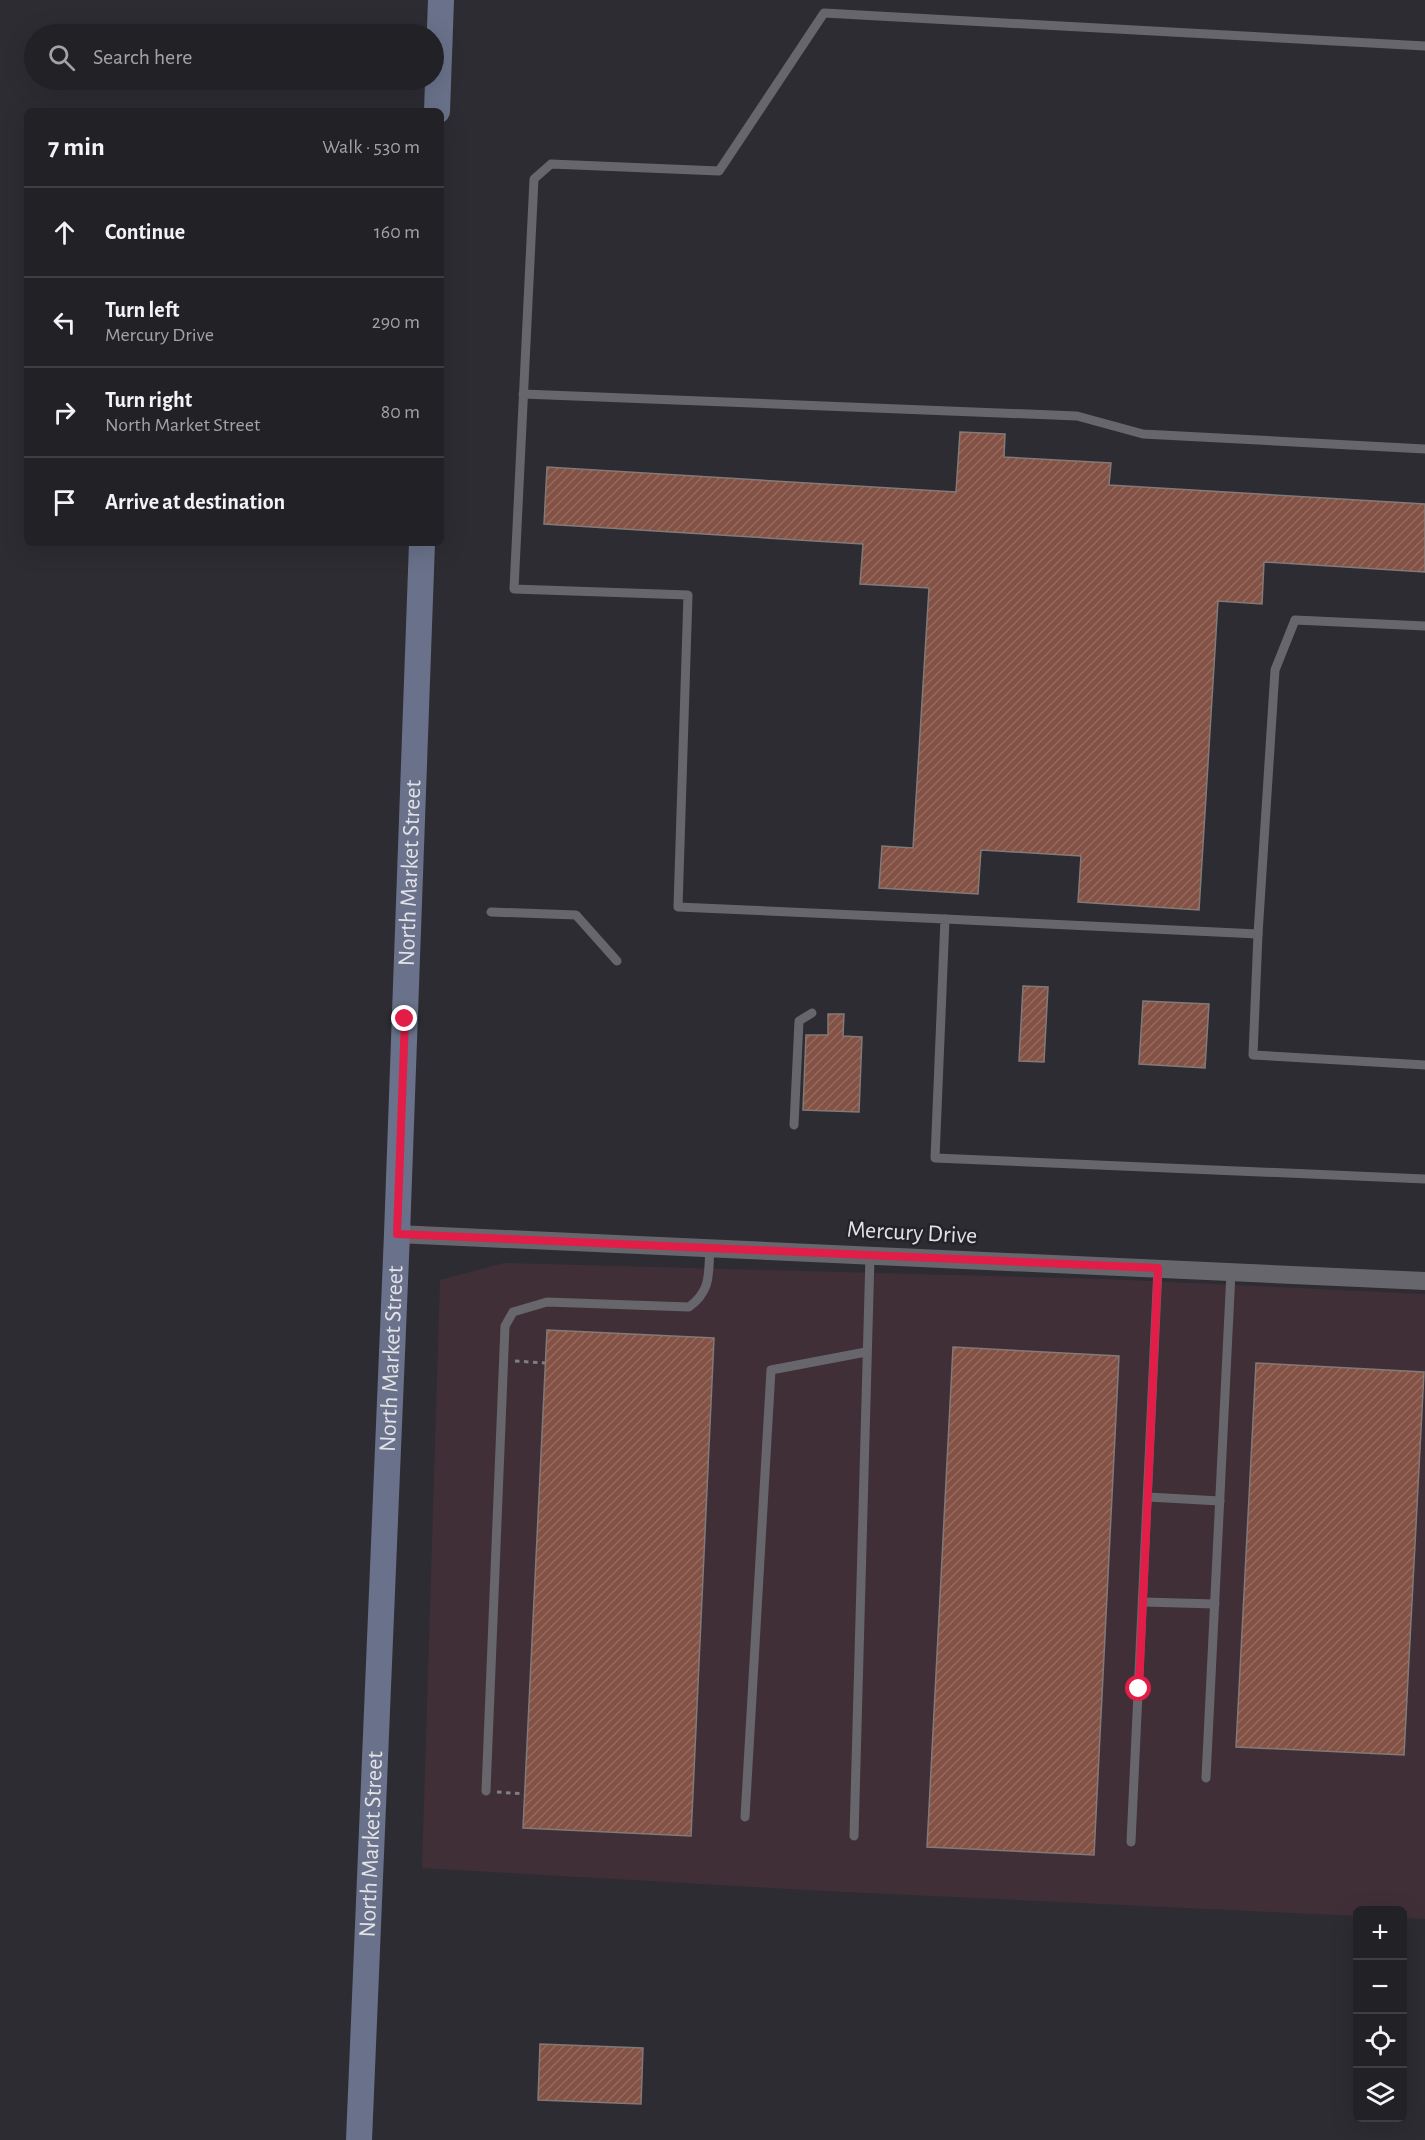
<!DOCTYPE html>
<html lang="en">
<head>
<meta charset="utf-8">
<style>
  :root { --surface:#222126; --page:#2e2e32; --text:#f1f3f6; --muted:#a2a3a7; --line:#3f3e43 }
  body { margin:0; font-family:"Alegreya Sans",sans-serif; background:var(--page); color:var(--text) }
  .controls { position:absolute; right:18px; bottom:18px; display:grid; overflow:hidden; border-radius:9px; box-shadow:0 6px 24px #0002 }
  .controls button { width:54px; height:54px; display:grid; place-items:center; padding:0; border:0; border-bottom:2px solid var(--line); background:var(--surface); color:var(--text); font:30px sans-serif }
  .stop { position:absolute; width:18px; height:18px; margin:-14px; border:4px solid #e11d48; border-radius:50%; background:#fff }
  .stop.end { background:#e11d48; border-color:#fff; box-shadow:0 2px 6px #0008 }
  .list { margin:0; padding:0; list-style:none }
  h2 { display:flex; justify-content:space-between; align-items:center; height:78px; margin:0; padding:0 24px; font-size:26px }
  h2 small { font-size:20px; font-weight:400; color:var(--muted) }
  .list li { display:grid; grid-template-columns:39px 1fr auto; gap:18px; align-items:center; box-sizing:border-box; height:90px; padding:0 24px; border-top:2px solid var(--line) }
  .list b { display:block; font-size:22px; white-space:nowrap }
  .list p { margin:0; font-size:20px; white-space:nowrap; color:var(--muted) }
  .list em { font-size:20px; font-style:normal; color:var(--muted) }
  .icon { flex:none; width:33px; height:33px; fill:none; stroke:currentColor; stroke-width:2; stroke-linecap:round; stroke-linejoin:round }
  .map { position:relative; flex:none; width:1425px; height:2140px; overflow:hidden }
  .search { position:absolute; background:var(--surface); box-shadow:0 6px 24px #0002; left:24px; top:24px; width:420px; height:66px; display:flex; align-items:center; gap:15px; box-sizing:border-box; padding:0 21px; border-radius:33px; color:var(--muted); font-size:22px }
  .panel { position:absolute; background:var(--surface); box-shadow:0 6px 24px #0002; left:24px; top:108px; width:420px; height:438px; border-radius:9px }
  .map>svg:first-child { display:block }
</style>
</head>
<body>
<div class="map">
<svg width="1425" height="2140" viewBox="0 0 1425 2140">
  <defs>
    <pattern id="building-hatch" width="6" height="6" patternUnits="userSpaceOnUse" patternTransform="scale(1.5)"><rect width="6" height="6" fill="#845145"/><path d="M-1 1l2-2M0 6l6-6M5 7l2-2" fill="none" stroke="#956a60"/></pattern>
  </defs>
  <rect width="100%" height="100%" fill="#2d2c33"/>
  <polygon fill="#412f37" points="504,1263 1105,1279 1425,1294 1425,1919 1403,1918 1402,1910 1358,1910 1357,1916 825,1891 422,1868 440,1280"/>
  <g fill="url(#building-hatch)" stroke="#827a77" stroke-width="1.5">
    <polygon points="960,432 1005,434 1004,457 1111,463 1109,485 1425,504 1425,572 1264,562 1262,604 1218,601 1199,910 1078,902 1081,856 981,850 978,894 879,888 882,846 913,848 929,588 860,584 863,544 544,524 547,467 956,492"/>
    <polygon points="1023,986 1048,987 1044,1062 1019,1061"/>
    <polygon points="1143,1001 1209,1004 1205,1068 1139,1064"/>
    <polygon points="828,1014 844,1014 843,1036 862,1037 859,1112 803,1110 806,1035 828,1035"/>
    <polygon points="547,1330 714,1338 691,1836 523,1828"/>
    <polygon points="953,1347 1119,1356 1094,1855 927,1847"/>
    <polygon points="1256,1363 1424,1372 1404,1755 1236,1747"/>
    <polygon points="540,2044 643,2048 641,2104 538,2100"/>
  </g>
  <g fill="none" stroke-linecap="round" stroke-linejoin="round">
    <g stroke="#7f7f84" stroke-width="3" stroke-dasharray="4.5 4.5" stroke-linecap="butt">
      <polyline points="515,1361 545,1363"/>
      <polyline points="497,1792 525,1794"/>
    </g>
    <g stroke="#67666d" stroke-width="9">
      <polyline points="1425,46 824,13 719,171 551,164 534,179 514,589 688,595 678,907 945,919 935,1158 1425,1179"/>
      <polyline points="523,394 1077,416 1143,434 1425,449"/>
      <polyline points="491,912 576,915 617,961"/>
      <polyline points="945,919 1258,934 1275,670 1295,620 1425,626"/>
      <polyline points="1258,934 1253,1055 1425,1065"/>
      <polyline points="794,1125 799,1021 812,1013"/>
      <polyline points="1148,1497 1220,1501"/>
      <polyline points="1144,1602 1215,1604"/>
      <polyline points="1206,1778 1231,1272"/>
      <path d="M486,1791l19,-465 8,-14 34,-10 142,5c23,-17 19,-33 21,-60"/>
      <polyline points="745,1817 771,1370 866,1352"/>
      <polyline points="854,1836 870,1256"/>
      <polyline points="1131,1842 1158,1268"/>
    </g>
    <polyline stroke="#67666d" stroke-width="18" points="397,1234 1425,1281"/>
    <g stroke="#69728a" stroke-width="26">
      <polyline points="437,111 441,0"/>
      <path id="s1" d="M359,2140l38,-906 25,-691"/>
    </g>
  </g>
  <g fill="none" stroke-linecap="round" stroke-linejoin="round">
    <polyline stroke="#e11d48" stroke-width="8" points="405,1019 397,1234 1158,1268 1139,1689"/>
  </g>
  <g text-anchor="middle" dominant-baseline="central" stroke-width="5" stroke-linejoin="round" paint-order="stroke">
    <g font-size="24" fill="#e2e2e6" stroke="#242329">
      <text stroke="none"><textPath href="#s1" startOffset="1268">North Market Street</textPath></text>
      <text transform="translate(912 1233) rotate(3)">Mercury Drive</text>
      <text stroke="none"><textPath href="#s1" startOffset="782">North Market Street</textPath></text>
      <text stroke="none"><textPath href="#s1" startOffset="296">North Market Street</textPath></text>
    </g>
  </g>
</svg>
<div class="controls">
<button>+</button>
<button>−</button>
<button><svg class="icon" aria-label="locate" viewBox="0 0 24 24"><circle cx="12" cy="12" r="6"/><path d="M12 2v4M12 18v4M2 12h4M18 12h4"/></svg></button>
<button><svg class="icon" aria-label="layers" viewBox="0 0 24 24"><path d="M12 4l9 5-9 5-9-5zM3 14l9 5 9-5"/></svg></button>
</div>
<div class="stop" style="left:1139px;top:1689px"></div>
<div class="stop end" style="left:405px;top:1019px"></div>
<div class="search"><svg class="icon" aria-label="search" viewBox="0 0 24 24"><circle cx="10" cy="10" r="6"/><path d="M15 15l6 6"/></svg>Search here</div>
<section class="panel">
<h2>7 min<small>Walk · 530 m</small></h2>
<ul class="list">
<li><svg class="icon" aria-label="ahead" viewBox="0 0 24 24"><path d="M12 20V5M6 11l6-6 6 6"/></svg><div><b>Continue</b></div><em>160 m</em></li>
<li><svg class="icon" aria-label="left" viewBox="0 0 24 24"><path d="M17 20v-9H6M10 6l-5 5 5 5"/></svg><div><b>Turn left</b><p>Mercury Drive</p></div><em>290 m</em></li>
<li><svg class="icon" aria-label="right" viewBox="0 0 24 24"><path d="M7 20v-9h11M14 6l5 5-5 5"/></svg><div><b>Turn right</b><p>North Market Street</p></div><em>80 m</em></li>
<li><svg class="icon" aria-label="arrive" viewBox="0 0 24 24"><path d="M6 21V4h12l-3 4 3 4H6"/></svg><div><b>Arrive at destination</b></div></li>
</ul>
</section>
</div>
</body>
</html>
